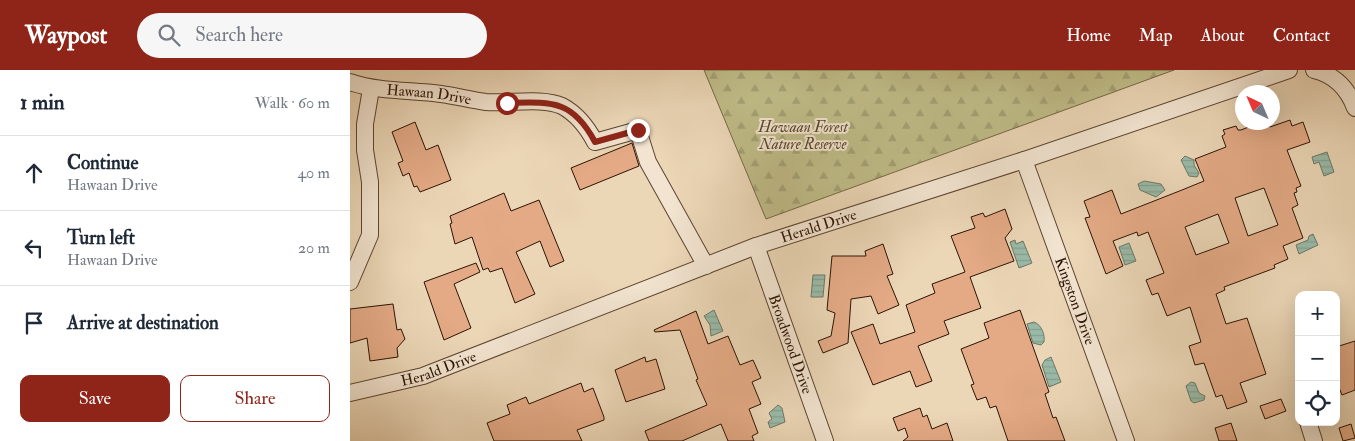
<!DOCTYPE html>
<html lang="en">
<head>
<meta charset="utf-8">
<style>
  :root { --surface:#fff; --page:#f6f6f7; --text:#1f2937; --muted:#747a83; --line:#e0e1e3; --accent:#8f2418 }
  body { margin:0; font-family:"IM FELL Double Pica",serif; background:var(--page); color:var(--text) }
  .controls { position:absolute; right:15px; bottom:15px; display:grid; overflow:hidden; border-radius:10px; box-shadow:0 5px 20px #0002 }
  .controls button { width:45px; height:45px; display:grid; place-items:center; padding:0; border:0; border-bottom:1px solid var(--line); background:var(--surface); color:var(--text); font:25px sans-serif }
  .compass { position:absolute; left:885px; top:15px; width:45px; height:45px; border-radius:50%; background:var(--surface); box-shadow:0 5px 20px #0002; rotate:316deg }
  .stop { position:absolute; width:15px; height:15px; margin:-11px; border:4px solid #8f2418; border-radius:50%; background:#fff }
  .stop.end { background:#8f2418; border-color:#fff; box-shadow:0 1px 5px #0008 }
  .list { margin:0; padding:0; list-style:none }
  h2 { display:flex; justify-content:space-between; align-items:center; height:65px; margin:0; padding:0 20px; font-size:21px }
  h2 small { font-size:16px; font-weight:400; color:var(--muted) }
  .list li { display:grid; grid-template-columns:32px 1fr auto; gap:15px; align-items:center; box-sizing:border-box; height:75px; padding:0 20px; border-top:1px solid var(--line) }
  .list b { display:block; font-size:19px; white-space:nowrap }
  .list p { margin:0; font-size:16px; white-space:nowrap; color:var(--muted) }
  .list em { font-size:16px; font-style:normal; color:var(--muted) }
  .actions { display:flex; gap:10px; padding:15px 20px }
  .actions a { flex:1; padding:11px 0; border:1px solid var(--accent); border-radius:10px; text-align:center; font-size:18px; color:var(--accent) }
  .actions .main { background:var(--accent); color:#fff }
  .icon { flex:none; width:28px; height:28px; fill:none; stroke:currentColor; stroke-width:2; stroke-linecap:round; stroke-linejoin:round }
  .map { position:relative; flex:none; width:1005px; height:371px; overflow:hidden }
  header { display:flex; align-items:center; gap:30px; box-sizing:border-box; height:70px; padding:0 25px; background:var(--accent); color:#fff }
  header strong { font-size:24px }
  nav { display:flex; gap:28px; margin-inline-start:auto; font-size:18px }
  .search { width:350px; height:45px; background:var(--page); display:flex; align-items:center; gap:12px; box-sizing:border-box; padding:0 18px; border-radius:28px; color:var(--muted); font-size:19px }
  main { display:flex }
  aside { flex:1; background:var(--surface) }
  .map>svg:first-child { display:block }
</style>
</head>
<body>
<header>
<strong>Waypost</strong>
<div class="search"><svg class="icon" aria-label="search" viewBox="0 0 24 24"><circle cx="10" cy="10" r="6"/><path d="M15 15l6 6"/></svg>Search here</div>
<nav><a>Home</a><a>Map</a><a>About</a><a>Contact</a></nav>
</header>
<main>
<aside>
<h2>1 min<small>Walk · 60 m</small></h2>
<ul class="list">
<li><svg class="icon" aria-label="ahead" viewBox="0 0 24 24"><path d="M12 20V5M6 11l6-6 6 6"/></svg><div><b>Continue</b><p>Hawaan Drive</p></div><em>40 m</em></li>
<li><svg class="icon" aria-label="left" viewBox="0 0 24 24"><path d="M17 20v-9H6M10 6l-5 5 5 5"/></svg><div><b>Turn left</b><p>Hawaan Drive</p></div><em>20 m</em></li>
<li><svg class="icon" aria-label="arrive" viewBox="0 0 24 24"><path d="M6 21V4h12l-3 4 3 4H6"/></svg><div><b>Arrive at destination</b></div></li>
</ul>
<div class="actions"><a class="main">Save</a><a>Share</a></div>
</aside>
<div class="map">
<svg width="1005" height="371" viewBox="0 0 1005 371">
  <defs>
    <pattern id="forest-firs" width="22" height="20" patternUnits="userSpaceOnUse" patternTransform="scale(1.25)"><rect width="22" height="20" fill="#bfbc88"/><path d="M5 1l3.5 6h-7zM16 11l3.5 6h-7z" fill="#a4a174"/></pattern>
    <pattern id="water-rules" width="6" height="5" patternUnits="userSpaceOnUse" patternTransform="scale(1.25)"><rect width="6" height="5" fill="#99baa8"/><path d="M0 2.5h6" fill="none" stroke="#849f8f"/></pattern>
  </defs>
  <rect width="100%" height="100%" fill="#ebd6b6"/>
  <filter id="stains"><feTurbulence type="fractalNoise" baseFrequency=".004" numOctaves="4"/><feColorMatrix values="0 0 0 0 .2 0 0 0 0 .09 0 0 0 0 .02 0 0 0 .5 -.17"/></filter>
  <radialGradient id="worn" r=".72"><stop offset=".6" stop-color="#630" stop-opacity="0"/><stop offset="1" stop-color="#630" stop-opacity=".3"/></radialGradient>
  <polygon fill="url(#forest-firs)" stroke="#766846" points="354,0 824,0 416,149"/>
  <g fill="url(#water-rules)" stroke="#6d7766">
    <polygon points="977,82 984,102 974,106 969,92 964,94 962,87"/>
    <polygon points="835,86 844,90 844,95 849,103 847,107 839,106 831,90"/>
    <polygon points="794,111 811,114 815,120 806,127 790,120 788,114"/>
    <polygon points="963,164 968,175 949,184 946,175 958,170 959,166"/>
    <polygon points="665,170 666,174 673,171 682,193 669,198 660,172"/>
    <polygon points="779,173 786,191 775,195 769,177"/>
    <polygon points="463,205 475,205 473,227 461,227"/>
    <polygon points="364,240 373,261 361,266 360,255 354,246"/>
    <path d="M684,252c8,3 11,13 10,20l-3,3 -8,-2 -6,-19z"/>
    <polygon points="701,287 711,312 699,317 692,295 695,290"/>
    <polygon points="841,312 845,313 849,323 855,326 854,330 844,333 841,331 836,316"/>
    <polygon points="428,335 432,338 435,352 420,358 418,352 422,349 419,343"/>
  </g>
  <g fill="#e3aa85" stroke="#2c1304" fill-rule="evenodd">
    <path d="M940,50l2,6 11,-4 7,20 -23,8 14,36 -5,2 1,4 -3,1 4,12 -6,3 11,30 -20,8 5,13 -14,6 1,3 -51,19 1,3 -9,4 10,30 21,-6 19,56 -26,9 7,19 -20,7 -5,-14 -6,2 -12,-34 -9,2 -6,-19 12,-4 -11,-35 -23,9 -9,-23 -6,2 -6,-15 18,-7 -16,-41 -10,4 -1,-4 -24,9 10,25 -17,8 -21,-56 5,-1 -6,-16 28,-11 9,24 61,-24 22,-9 -9,-22 31,-12 -4,-11 3,-2 -2,-4 13,-4 2,4h3l20,-8h7l2,5zM914,118l14,37 -30,11 -13,-38zM868,144l11,29 -33,12 -11,-28z"/>
    <polygon points="65,52 76,80 88,75 101,110 70,122 67,116 64,117 59,103 53,106 48,93 53,91 42,62"/>
    <polygon points="282,73 289,96 230,120 221,98"/>
    <polygon points="154,123 161,141 189,130 214,191 200,197 190,171 166,182 185,224 165,233 152,198 140,202 138,198 133,200 122,167 105,174 100,154 102,153 100,146"/>
    <polygon points="655,139 662,159 655,168 664,191 620,207 631,238 594,251 599,264 568,276 582,311 566,317 560,301 523,315 501,262 523,254 530,274 565,262 556,235 585,223 582,214 615,202 601,166 625,158 621,147 633,143 635,147"/>
    <polygon points="533,174 543,204 537,206 549,235 528,244 521,226 501,229 498,273 473,283 468,271 481,266 485,243 477,240 482,186 516,186 515,181"/>
    <polygon points="126,193 130,202 104,214 121,258 94,270 74,212"/>
    <polygon points="43,234 47,260 51,259 55,269 47,278 48,287 20,291 17,268 0,273 0,239"/>
    <polygon points="670,240 699,322 695,324 703,348 706,347 715,371 658,371 646,336 640,338 636,327 627,330 621,315 624,314 611,279 639,268 634,253"/>
    <polygon points="346,241 358,274 378,266 390,295 403,290 411,308 402,312 411,334 399,339 408,363 402,366 404,371 378,371 371,354 332,371 299,371 295,361 357,335 346,310 348,309 330,260 305,262 304,260"/>
    <polygon points="1005,271 1005,320 992,325 986,310 986,277"/>
    <polygon points="295,287 296,292 306,289 315,319 276,332 265,300"/>
    <polygon points="231,313 234,322 243,318 254,347 254,350 227,360 232,371 144,371 137,353 160,344 157,335 176,327 179,334"/>
    <polygon points="931,329 936,341 915,349 910,336"/>
    <polygon points="570,338 573,347 577,345 582,359 597,353 603,371 553,371 558,367 555,358 548,361 543,348"/>
    <polygon points="881,353 887,371 869,371 865,358"/>
    <polygon points="1001,354 1005,368 993,371 989,358"/>
  </g>
  <g fill="none" stroke-linecap="round" stroke-linejoin="round">
    <g stroke="#5c4430" stroke-width="18">
      <g id="street">
        <path d="M964,0c21,5 34,19 41,38"/>
        <path id="s1" d="M0,12c30,10 60,8 91,12 15,2 30,6 45,8 22,2 56,-5 76,4 15,8 25,21 33,36l43,-12 10,32 58,104"/>
        <path id="s2" d="M674,90l102,281"/>
        <path id="s3" d="M406,176l69,195"/>
        <polyline points="0,212 20,165 20,112 15,80 15,54 21,19"/>
        <path id="s4" d="M0,323l73,-17 333,-130 268,-86 265,-90"/>
        <polyline points="958,352 964,371"/>
      </g>
    </g>
    <use href="#street" stroke="#f2e4d0" stroke-width="16"/>
  </g>
  <g fill="none" stroke-linecap="round" stroke-linejoin="round">
    <path stroke="#8f2418" stroke-width="6" d="M157,33c44,-1 65,-4 88,39l43,-12"/>
  </g>
  <g text-anchor="middle" dominant-baseline="central" stroke-width="4" stroke-linejoin="round" paint-order="stroke">
    <g font-size="15" fill="#2c1304" stroke="#f2e4d0">
      <text stroke="none"><textPath href="#s1" startOffset="80">Hawaan Drive</textPath></text>
      <text stroke="none"><textPath href="#s4" startOffset="498">Herald Drive</textPath></text>
      <text stroke="none"><textPath href="#s2" startOffset="150">Kingston Drive</textPath></text>
      <text stroke="none"><textPath href="#s3" startOffset="104">Broadwood Drive</textPath></text>
      <text stroke="none"><textPath href="#s4" startOffset="92">Herald Drive</textPath></text>
    </g>
    <g font-size="15" font-style="italic" fill="#58462c" stroke="#f2e4d0">
      <text x="453" y="57">Hawaan Forest<tspan x="453" dy="17">Nature Reserve</tspan></text>
    </g>
  </g>
  <rect width="100%" height="100%" filter="url(#stains)"/>
  <rect width="100%" height="100%" fill="url(#worn)"/>
</svg>
<div class="controls">
<button>+</button>
<button>−</button>
<button><svg class="icon" aria-label="locate" viewBox="0 0 24 24"><circle cx="12" cy="12" r="6"/><path d="M12 2v4M12 18v4M2 12h4M18 12h4"/></svg></button>
</div>
<svg class="compass" viewBox="-18 -18 36 36"><path d="M0-13l5 13h-10z" fill="#e53935"/><path d="M0 13l5-13h-10z" fill="#747a83"/></svg>
<div class="stop" style="left:157px;top:33px"></div>
<div class="stop end" style="left:288px;top:60px"></div>
</div>
</main>
</body>
</html>
